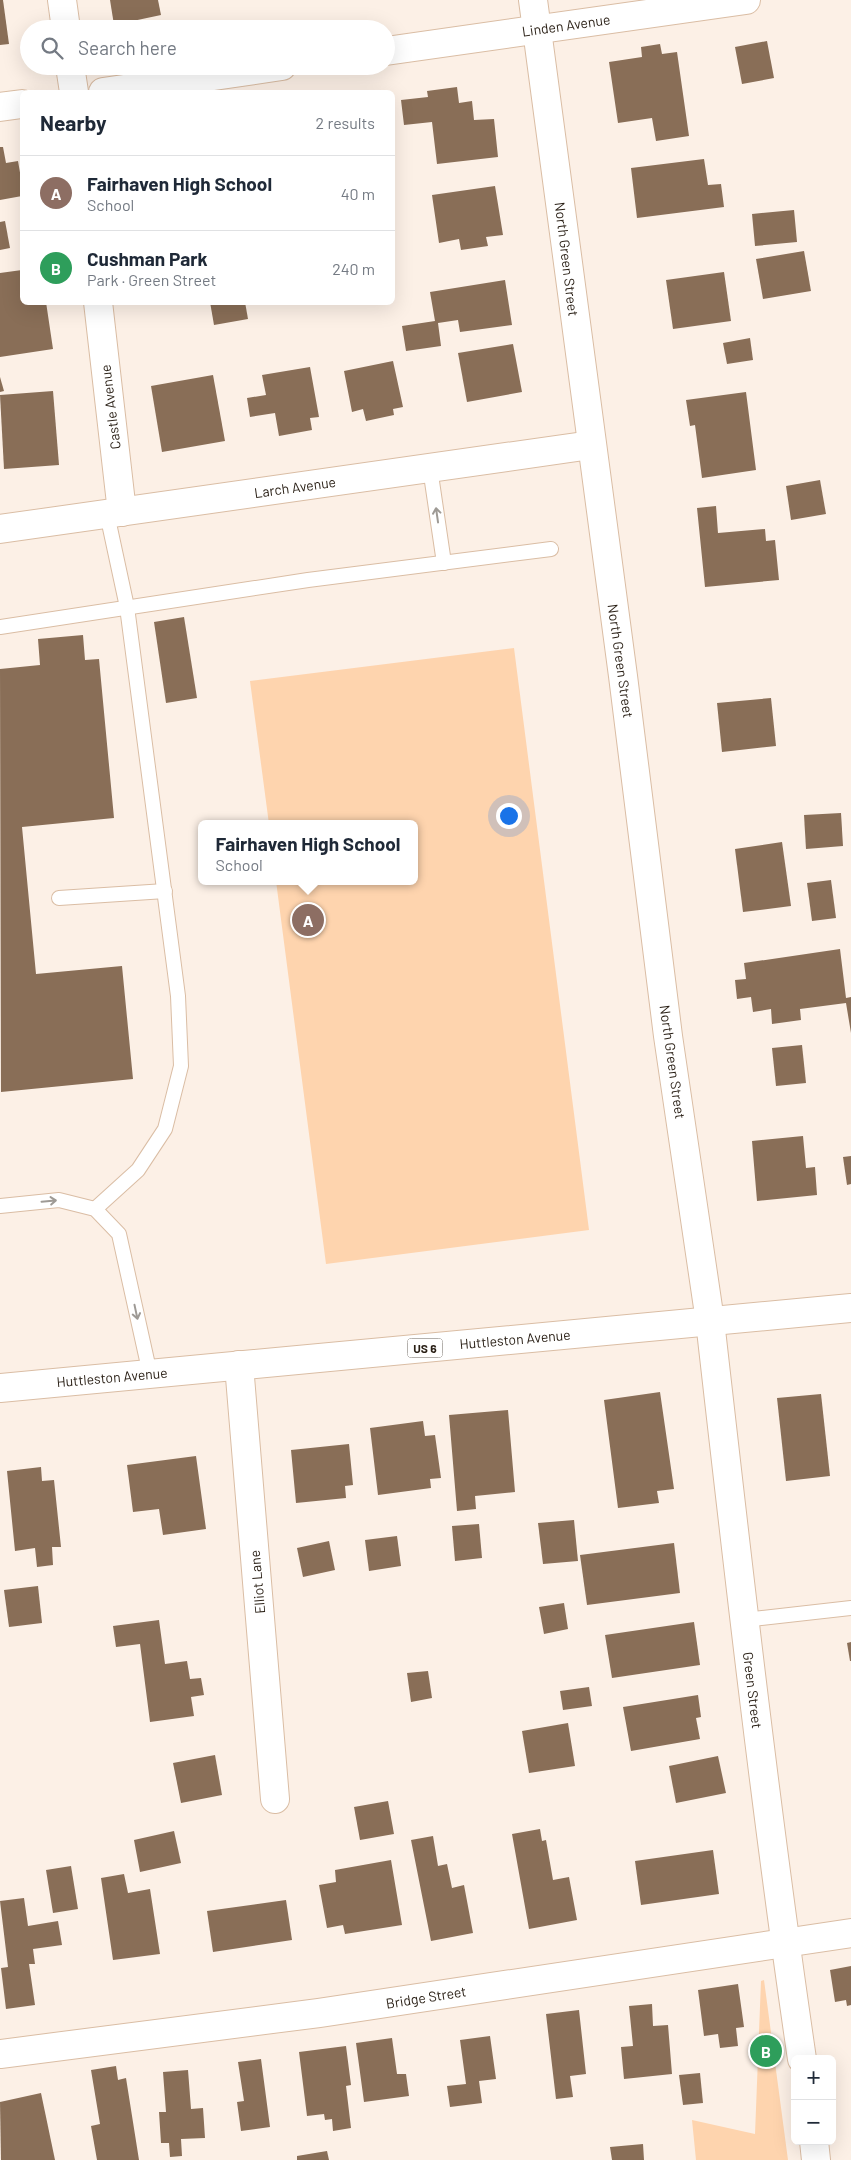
<!DOCTYPE html>
<html lang="en">
<head>
<meta charset="utf-8">
<style>
  :root { --surface:#fff; --page:#f2f2f3; --text:#1f2937; --muted:#747a83; --line:#e0e1e3; --accent:#111827 }
  body { margin:0; font-family:Barlow,sans-serif; background:var(--page); color:var(--text) }
  .controls { position:absolute; right:15px; bottom:15px; display:grid; overflow:hidden; border-radius:8px; box-shadow:0 5px 20px #0002 }
  .controls button { width:45px; height:45px; display:grid; place-items:center; padding:0; border:0; border-bottom:1px solid var(--line); background:var(--surface); color:var(--text); font:25px sans-serif }
  .you { position:absolute; left:508px; top:815px; width:18px; height:18px; margin:-12px; border:4px solid #fff; border-radius:50%; background:#1a73e8; box-shadow:0 0 0 8px #1a73e833 }
  .badge { display:grid; place-items:center; width:32px; height:32px; border-radius:50%; background:var(--accent); color:#fff; font-size:16px; font-weight:700 }
  .pin { position:absolute; translate:-50% -50%; border:2px solid #fff; box-shadow:0 1px 5px #0006 }
  .popup { position:absolute; left:198px; top:820px; width:220px; height:65px; box-sizing:border-box; display:grid; place-content:center; border-radius:8px; background:var(--surface); filter:drop-shadow(0 1px 4px #0005); font-size:16px; white-space:nowrap; color:var(--muted) }
  .popup b { font-size:19px; color:var(--text) }
  .popup::after { content:''; position:absolute; left:50%; top:100%; margin-left:-10px; border:10px solid transparent; border-top-color:var(--surface) }
  .list { margin:0; padding:0; list-style:none }
  h2 { display:flex; justify-content:space-between; align-items:center; height:65px; margin:0; padding:0 20px; font-size:21px }
  h2 small { font-size:16px; font-weight:400; color:var(--muted) }
  .list li { display:grid; grid-template-columns:32px 1fr auto; gap:15px; align-items:center; box-sizing:border-box; height:75px; padding:0 20px; border-top:1px solid var(--line) }
  .list b { display:block; font-size:19px; white-space:nowrap }
  .list p { margin:0; font-size:16px; white-space:nowrap; color:var(--muted) }
  .list em { font-size:16px; font-style:normal; color:var(--muted) }
  .icon { flex:none; width:28px; height:28px; fill:none; stroke:currentColor; stroke-width:2; stroke-linecap:round; stroke-linejoin:round }
  .map { position:relative; flex:none; width:851px; height:2160px; overflow:hidden }
  .search { position:absolute; background:var(--surface); box-shadow:0 5px 20px #0002; left:20px; top:20px; width:375px; height:55px; display:flex; align-items:center; gap:12px; box-sizing:border-box; padding:0 18px; border-radius:28px; color:var(--muted); font-size:19px }
  .panel { position:absolute; background:var(--surface); box-shadow:0 5px 20px #0002; left:20px; top:90px; width:375px; height:215px; border-radius:8px }
  .map>svg:first-child { display:block }
</style>
</head>
<body>
<div class="map">
<svg width="851" height="2160" viewBox="0 0 851 2160">
  <rect width="100%" height="100%" fill="#fcf0e6"/>
  <g fill="#fed4ae">
    <polygon points="514,648 589,1230 326,1264 276,881 414,881 414,824 269,824 250,681"/>
    <polygon points="764,1980 788,2160 696,2160 692,2120 755,2134 761,1981"/>
  </g>
  <g fill="#896e57">
    <polygon points="0,0 3,0 9,44 0,45"/>
    <polygon points="110,0 158,0 161,15 114,25"/>
    <polygon points="767,41 774,78 742,84 735,47"/>
    <polygon points="660,44 662,54 677,52 689,136 656,141 652,118 618,123 609,62 642,57 641,47"/>
    <polygon points="457,87 459,103 472,101 474,120 494,119 498,157 437,164 432,122 404,125 401,100 428,97 427,91"/>
    <polygon points="0,147 3,147 6,163 18,161 22,184 22,196 0,200"/>
    <polygon points="704,159 708,185 721,184 724,207 637,218 631,168"/>
    <polygon points="495,186 503,235 486,237 488,246 461,250 459,239 439,243 432,195"/>
    <polygon points="794,210 797,242 755,246 752,214"/>
    <polygon points="5,221 10,248 0,250 0,222"/>
    <polygon points="804,251 811,291 763,299 756,259"/>
    <polygon points="22,270 22,302 46,302 53,349 0,357 0,273"/>
    <polygon points="724,272 731,321 673,329 666,280"/>
    <polygon points="505,280 512,325 460,332 458,320 438,323 441,346 406,351 402,326 435,321 430,292"/>
    <polygon points="210,302 245,302 248,319 214,325"/>
    <polygon points="750,338 753,360 727,364 723,343"/>
    <polygon points="513,344 522,392 467,402 458,353"/>
    <polygon points="393,361 403,407 393,409 394,415 366,421 363,409 352,412 344,371"/>
    <polygon points="310,367 319,417 310,418 312,430 279,436 275,413 250,417 247,398 266,395 262,375"/>
    <polygon points="213,375 225,441 162,452 151,386"/>
    <polygon points="0,377 4,391 0,392"/>
    <polygon points="53,391 59,465 4,469 0,395"/>
    <polygon points="746,392 756,470 702,478 695,425 690,426 686,400"/>
    <polygon points="820,480 826,514 791,520 786,486"/>
    <polygon points="716,506 718,533 765,529 766,541 775,540 779,580 705,587 697,508"/>
    <polygon points="184,617 197,698 166,703 154,622"/>
    <polygon points="83,635 85,660 99,659 114,818 22,827 36,974 122,966 133,1079 1,1092 0,669 40,665 38,639"/>
    <polygon points="771,698 776,746 722,752 717,703"/>
    <polygon points="841,813 843,846 806,849 804,815"/>
    <polygon points="782,842 791,906 743,912 735,849"/>
    <polygon points="831,880 836,918 812,921 807,883"/>
    <polygon points="840,949 846,998 851,997 851,1033 846,1003 800,1009 801,1020 772,1024 771,1009 753,1012 751,997 737,999 735,980 746,979 744,963"/>
    <polygon points="802,1045 806,1083 776,1086 772,1048"/>
    <polygon points="803,1136 806,1168 815,1167 817,1195 757,1201 752,1141"/>
    <polygon points="851,1156 851,1184 847,1185 843,1157"/>
    <polygon points="660,1392 674,1489 657,1491 659,1503 618,1508 604,1400"/>
    <polygon points="821,1394 830,1476 786,1481 777,1398"/>
    <polygon points="508,1410 515,1492 475,1496 476,1509 457,1511 449,1415"/>
    <polygon points="423,1421 425,1436 435,1435 441,1478 430,1479 431,1488 378,1495 370,1428"/>
    <polygon points="349,1444 353,1485 345,1486 346,1498 296,1503 291,1450"/>
    <polygon points="196,1456 206,1529 163,1535 159,1509 133,1512 127,1465"/>
    <polygon points="41,1467 42,1481 54,1480 61,1547 52,1547 53,1565 37,1567 35,1548 15,1551 7,1471"/>
    <polygon points="574,1520 578,1561 543,1564 538,1523"/>
    <polygon points="479,1524 482,1558 455,1561 452,1526"/>
    <polygon points="397,1536 401,1566 369,1571 365,1540"/>
    <polygon points="329,1541 335,1570 303,1577 297,1548"/>
    <polygon points="674,1543 680,1593 587,1605 580,1555"/>
    <polygon points="38,1586 42,1623 9,1627 4,1590"/>
    <polygon points="564,1603 568,1629 544,1634 539,1607"/>
    <polygon points="159,1620 165,1664 187,1661 190,1679 201,1678 204,1695 191,1697 194,1716 150,1722 140,1644 116,1647 113,1626"/>
    <polygon points="694,1622 700,1665 612,1678 605,1635"/>
    <polygon points="851,1642 851,1661 850,1661 847,1643"/>
    <polygon points="428,1671 432,1698 411,1702 407,1673"/>
    <polygon points="589,1687 592,1706 563,1710 560,1691"/>
    <polygon points="698,1695 701,1717 696,1718 700,1739 631,1751 623,1707"/>
    <polygon points="568,1723 575,1766 529,1773 522,1731"/>
    <polygon points="215,1755 222,1795 181,1803 173,1763"/>
    <polygon points="718,1756 726,1793 676,1803 669,1766"/>
    <polygon points="388,1801 394,1834 360,1840 354,1807"/>
    <polygon points="540,1829 542,1841 546,1840 553,1880 569,1877 577,1920 529,1929 512,1834"/>
    <polygon points="174,1831 181,1863 140,1872 134,1840"/>
    <polygon points="433,1836 438,1866 447,1864 452,1888 464,1885 473,1933 431,1941 411,1840"/>
    <polygon points="713,1850 719,1894 641,1905 635,1861"/>
    <polygon points="391,1860 402,1925 345,1934 343,1925 327,1928 319,1885 336,1882 335,1870"/>
    <polygon points="71,1866 78,1909 53,1913 46,1870"/>
    <polygon points="124,1874 128,1893 150,1889 160,1954 113,1960 101,1878"/>
    <polygon points="24,1898 28,1926 58,1921 62,1945 33,1949 35,1964 29,1964 35,2005 6,2009 1,1968 8,1967 0,1901"/>
    <polygon points="286,1900 292,1940 213,1952 207,1911"/>
    <polygon points="851,1966 851,2005 847,2006 846,2000 835,2002 830,1970"/>
    <polygon points="738,1984 744,2027 736,2028 738,2046 720,2048 718,2034 704,2036 698,1990"/>
    <polygon points="652,2004 653,2026 668,2025 672,2074 624,2079 621,2047 633,2046 629,2006"/>
    <polygon points="579,2010 586,2074 570,2076 573,2097 556,2099 546,2014"/>
    <polygon points="490,2036 496,2079 479,2081 482,2103 450,2107 447,2086 466,2084 460,2040"/>
    <polygon points="392,2038 397,2074 406,2074 409,2096 364,2102 356,2043"/>
    <polygon points="346,2046 351,2085 346,2086 351,2128 333,2131 332,2119 325,2120 324,2114 307,2116 299,2052"/>
    <polygon points="261,2059 270,2127 241,2131 237,2102 244,2101 238,2062"/>
    <polygon points="116,2066 118,2080 126,2078 139,2160 97,2160 91,2126 100,2124 91,2070"/>
    <polygon points="188,2070 191,2109 203,2108 205,2138 181,2139 182,2156 170,2157 169,2143 161,2143 159,2112 166,2112 163,2072"/>
    <polygon points="700,2073 703,2103 683,2105 679,2075"/>
    <polygon points="41,2093 55,2160 1,2160 0,2102"/>
    <polygon points="643,2144 644,2160 612,2160 610,2147"/>
    <polygon points="327,2151 329,2160 297,2160 297,2156"/>
  </g>
  <g fill="none" stroke-linecap="round" stroke-linejoin="round">
    <g stroke="#dabda4" stroke-width="16">
      <g id="service">
        <polyline points="430,468 444,563"/>
        <polyline points="0,627 308,580 551,549"/>
        <polyline points="59,898 165,891"/>
        <polyline points="0,1206 59,1200 95,1209 119,1234 150,1374"/>
        <polyline points="95,1209 138,1170 165,1129 181,1066 178,996 127,607 107,514"/>
        <polyline points="744,1620 851,1608"/>
      </g>
    </g>
    <g stroke="#dabda4" stroke-width="30">
      <g id="minor">
        <polyline points="62,0 66,29"/>
        <polyline points="533,0 623,676 668,1036 710,1321"/>
        <polyline points="386,51 746,0"/>
        <polyline points="70,66 74,92"/>
        <polyline points="103,92 282,66"/>
        <polyline points="0,107 22,104"/>
        <polyline points="98,302 122,512"/>
        <polyline points="0,529 591,445"/>
        <polyline points="239,1365 275,1799"/>
        <polyline points="0,2054 319,2013 851,1933"/>
      </g>
    </g>
    <g stroke="#dabda4" stroke-width="30">
      <g id="secondary">
        <path d="M710,1321c28,247 56,493 92,738"/>
        <polyline points="814,2141 816,2160"/>
      </g>
    </g>
    <g stroke="#dabda4" stroke-width="30">
      <polyline id="trunk" points="0,1388 851,1308"/>
    </g>
    <use href="#service" stroke="#fff" stroke-width="14"/>
    <use href="#minor" stroke="#fff" stroke-width="28"/>
    <use href="#secondary" stroke="#fff" stroke-width="28"/>
    <use href="#trunk" stroke="#fff" stroke-width="28"/>
  </g>
  <defs><path id="oneway-shaft" d="M-6 0H5M1.5-3L5.5 0L1.5 3" fill="none" stroke-width="1.6" stroke-linecap="round" stroke-linejoin="round" transform="scale(1.25)"/></defs>
  <g stroke="#9e9a95">
    <use href="#oneway-shaft" transform="translate(437 515) rotate(-98)"/>
    <use href="#oneway-shaft" transform="translate(49 1201) rotate(-5)"/>
    <use href="#oneway-shaft" transform="translate(136 1312) rotate(78)"/>
  </g>
  <g text-anchor="middle" dominant-baseline="central" stroke-width="4" stroke-linejoin="round" paint-order="stroke">
    <rect fill="#fff" stroke="#68625a" stroke-width="1" x="407.5" y="1338.5" width="35" height="19" rx="4"/>
    <g font-size="12" font-weight="bold" fill="#281e14">
      <text x="425" y="1348">US 6</text>
    </g>
    <g font-size="14" fill="#281e14" stroke="#fff">
      <text transform="translate(566 25) rotate(-8)">Linden Avenue</text>
      <text transform="translate(567 259) rotate(83)">North Green Street</text>
      <text transform="translate(110 407) rotate(-97)">Castle Avenue</text>
      <text transform="translate(295 487) rotate(-8)">Larch Avenue</text>
      <text transform="translate(621 661) rotate(82)">North Green Street</text>
      <text transform="translate(673 1062) rotate(82)">North Green Street</text>
      <text transform="translate(515 1339) rotate(-5)">Huttleston Avenue</text>
      <text transform="translate(112 1377) rotate(-5)">Huttleston Avenue</text>
      <text transform="translate(257 1582) rotate(-95)">Elliot Lane</text>
      <text transform="translate(753 1690) rotate(83)">Green Street</text>
      <text transform="translate(426 1997) rotate(-9)">Bridge Street</text>
    </g>
  </g>
</svg>
<div class="controls">
<button>+</button>
<button>−</button>
</div>
<div class="you"></div>
<div class="pin badge" style="left:308px;top:920px;background:#8d6e63">A</div>
<div class="popup"><b>Fairhaven High School</b>School</div>
<div class="pin badge" style="left:766px;top:2051px;background:#2e9e5b">B</div>
<div class="search"><svg class="icon" aria-label="search" viewBox="0 0 24 24"><circle cx="10" cy="10" r="6"/><path d="M15 15l6 6"/></svg>Search here</div>
<section class="panel">
<h2>Nearby<small>2 results</small></h2>
<ul class="list">
<li><span class="badge" style="background:#8d6e63">A</span><div><b>Fairhaven High School</b><p>School</p></div><em>40 m</em></li>
<li><span class="badge" style="background:#2e9e5b">B</span><div><b>Cushman Park</b><p>Park · Green Street</p></div><em>240 m</em></li>
</ul>
</section>
</div>
</body>
</html>
